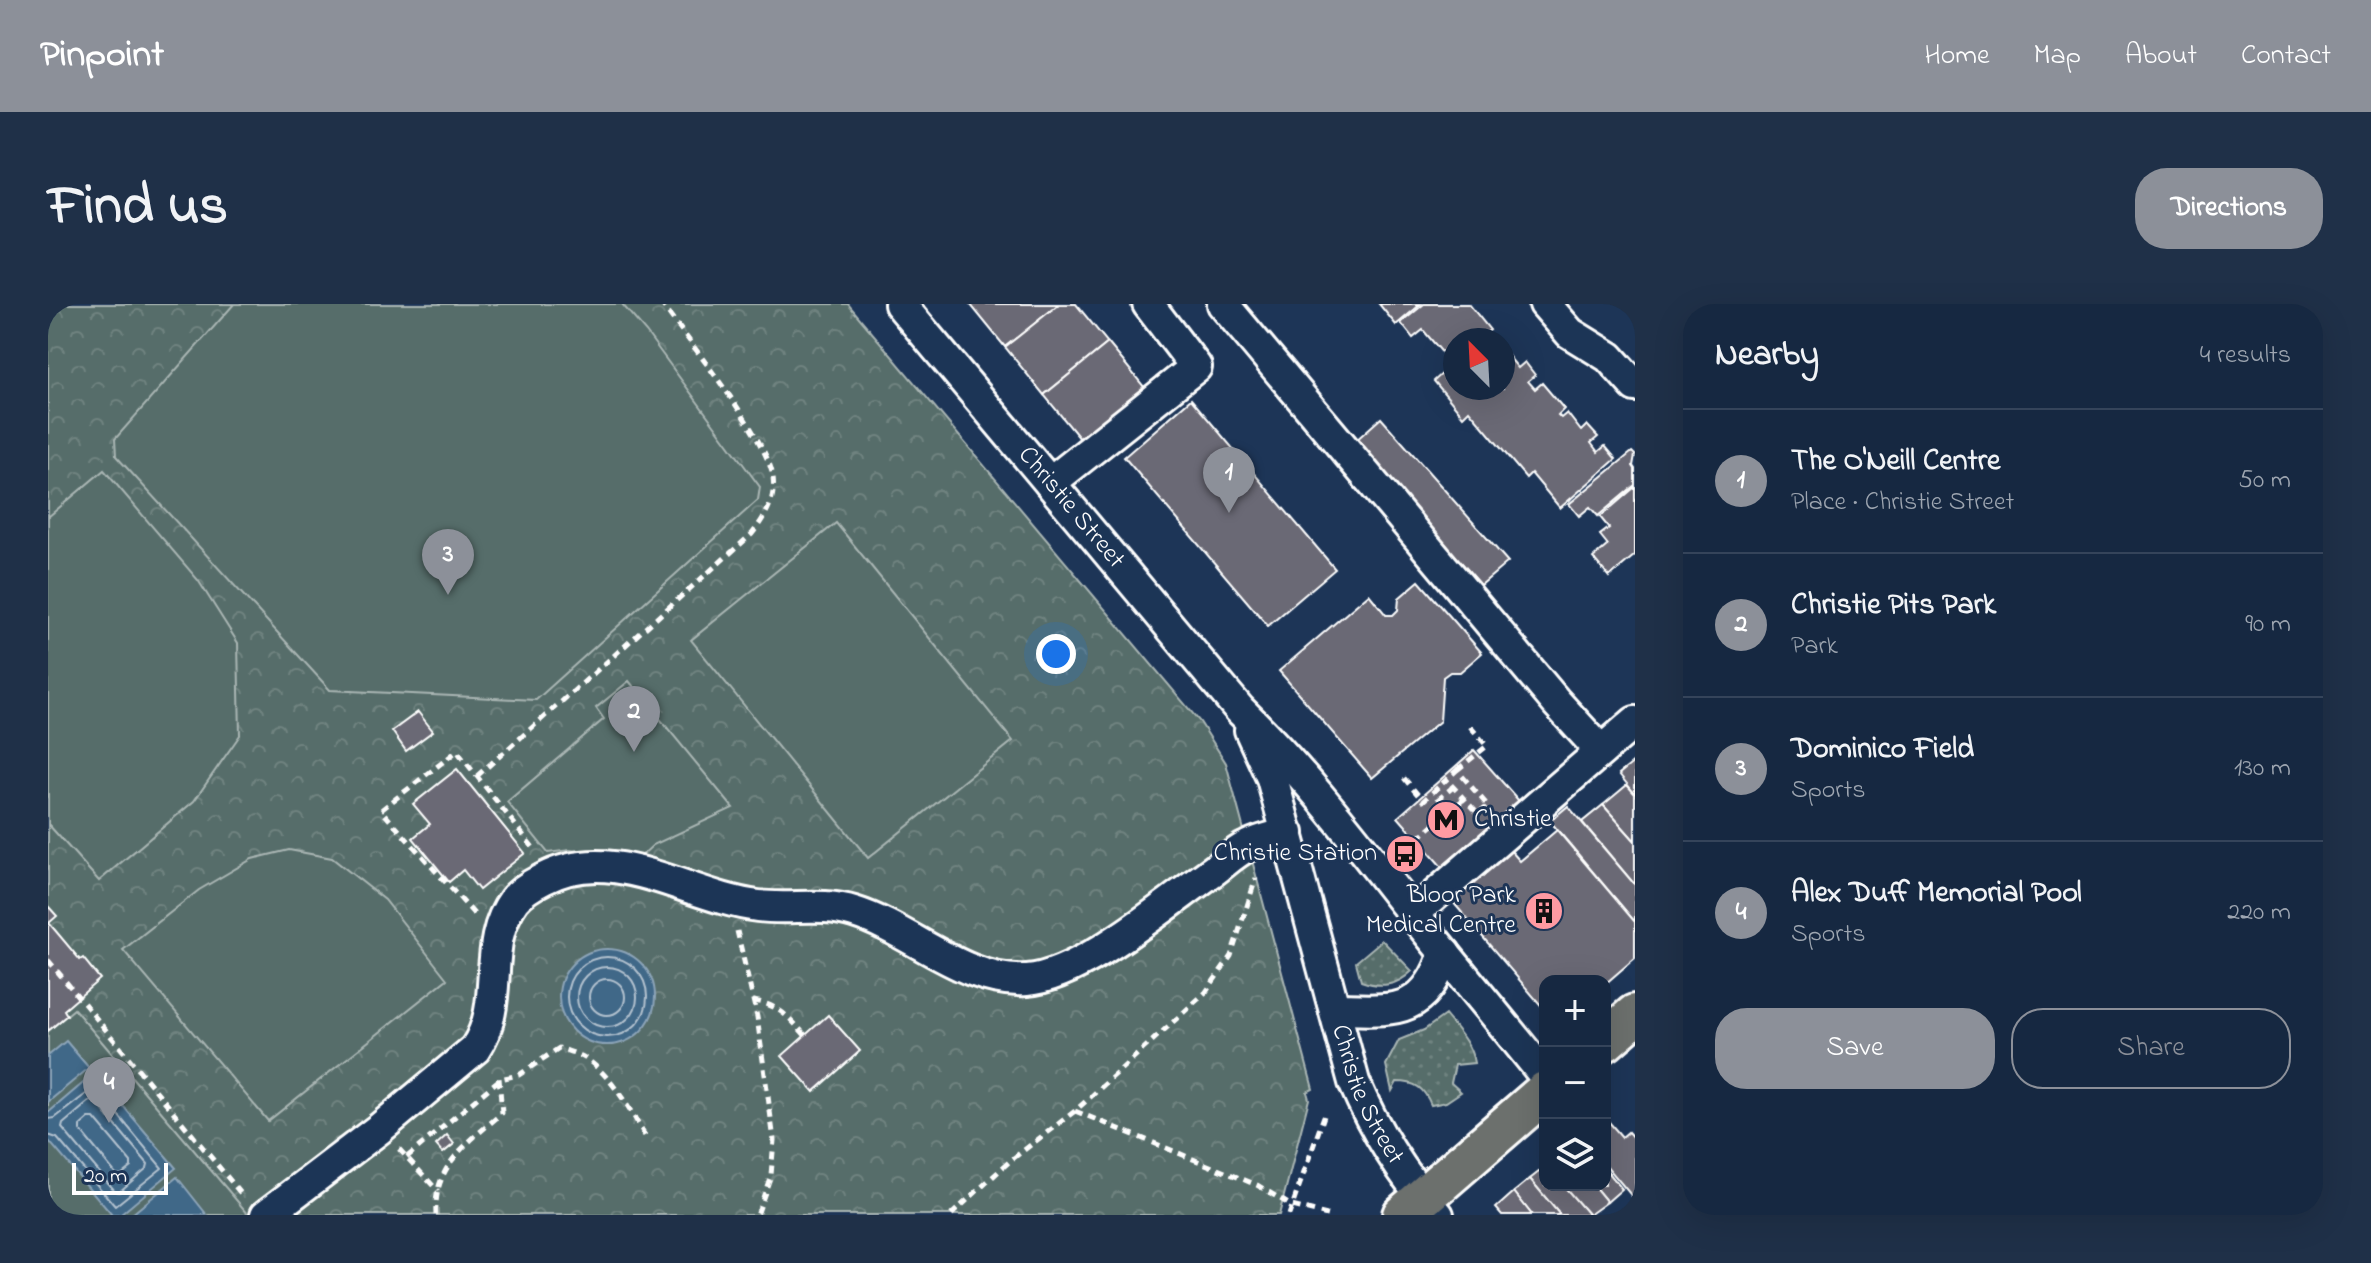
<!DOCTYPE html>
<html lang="en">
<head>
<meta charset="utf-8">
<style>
  :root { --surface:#162841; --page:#1f3048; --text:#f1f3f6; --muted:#9ea6b1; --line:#35445a; --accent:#8c9099 }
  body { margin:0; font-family:"Indie Flower",sans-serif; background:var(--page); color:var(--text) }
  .controls { position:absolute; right:24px; bottom:24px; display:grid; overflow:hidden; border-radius:16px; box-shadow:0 8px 32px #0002 }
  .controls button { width:72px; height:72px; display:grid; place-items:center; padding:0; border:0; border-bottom:2px solid var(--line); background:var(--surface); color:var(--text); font:40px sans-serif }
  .compass { position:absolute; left:1395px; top:24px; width:72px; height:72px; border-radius:50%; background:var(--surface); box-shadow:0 8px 32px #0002; rotate:336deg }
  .scale { position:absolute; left:24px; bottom:20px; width:96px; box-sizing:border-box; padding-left:8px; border:4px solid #fff; border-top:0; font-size:22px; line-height:28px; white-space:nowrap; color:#fff; -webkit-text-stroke:6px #1d3557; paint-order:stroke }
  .you { position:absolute; left:1008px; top:350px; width:28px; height:28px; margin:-20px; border:6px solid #fff; border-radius:50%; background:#1a73e8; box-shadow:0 0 0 12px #1a73e833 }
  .badge { display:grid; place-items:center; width:52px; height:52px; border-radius:50%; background:var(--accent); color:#fff; font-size:26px; font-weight:700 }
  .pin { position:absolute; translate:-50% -66px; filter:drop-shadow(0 2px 4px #0008) }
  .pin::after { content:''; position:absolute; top:42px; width:28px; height:24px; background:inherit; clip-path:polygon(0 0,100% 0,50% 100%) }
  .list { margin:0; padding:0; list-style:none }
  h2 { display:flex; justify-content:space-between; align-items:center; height:104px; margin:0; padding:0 32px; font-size:34px }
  h2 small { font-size:26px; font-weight:400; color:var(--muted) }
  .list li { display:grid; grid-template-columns:52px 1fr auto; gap:24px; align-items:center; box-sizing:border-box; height:144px; padding:0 32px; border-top:2px solid var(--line) }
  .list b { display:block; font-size:30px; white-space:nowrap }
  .list p { margin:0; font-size:26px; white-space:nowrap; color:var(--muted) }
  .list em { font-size:26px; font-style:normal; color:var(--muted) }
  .actions { display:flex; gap:16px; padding:24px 32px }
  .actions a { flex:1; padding:18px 0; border:2px solid var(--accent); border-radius:32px; text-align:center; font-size:28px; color:var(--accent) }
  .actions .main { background:var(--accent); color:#fff }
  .icon { flex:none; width:44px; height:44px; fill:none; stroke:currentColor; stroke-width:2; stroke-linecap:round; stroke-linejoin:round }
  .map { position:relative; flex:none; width:1587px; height:911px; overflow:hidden; border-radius:32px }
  header { display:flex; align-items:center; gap:48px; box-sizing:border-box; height:112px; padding:0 40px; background:var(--accent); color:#fff }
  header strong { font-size:38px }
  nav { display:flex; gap:44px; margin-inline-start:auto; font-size:28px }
  .intro { display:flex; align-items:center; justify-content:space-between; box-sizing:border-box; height:192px; padding:0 48px }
  h1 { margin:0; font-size:56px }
  .button { padding:20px 36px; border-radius:32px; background:var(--accent); color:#fff; font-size:28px; font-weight:700 }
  main { display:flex; gap:48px; padding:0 48px }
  aside { flex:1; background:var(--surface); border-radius:32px; box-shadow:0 8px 32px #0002 }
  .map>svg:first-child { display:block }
</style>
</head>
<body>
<header>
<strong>Pinpoint</strong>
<nav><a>Home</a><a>Map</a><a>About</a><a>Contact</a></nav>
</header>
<div class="intro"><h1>Find us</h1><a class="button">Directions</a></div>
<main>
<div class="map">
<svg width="1587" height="911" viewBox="0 0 1587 911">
  <defs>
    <pattern id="grass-dots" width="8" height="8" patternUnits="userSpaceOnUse" patternTransform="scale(2)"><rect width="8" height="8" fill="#566d6a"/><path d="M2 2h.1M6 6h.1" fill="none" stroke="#6f8380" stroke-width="1.8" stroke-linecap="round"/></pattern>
    <pattern id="park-crowns" width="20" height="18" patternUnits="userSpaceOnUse" patternTransform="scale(2)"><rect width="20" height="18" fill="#566d6a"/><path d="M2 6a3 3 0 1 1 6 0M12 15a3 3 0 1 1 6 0" fill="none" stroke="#6f8380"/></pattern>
  </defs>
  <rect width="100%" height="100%" fill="#1d3557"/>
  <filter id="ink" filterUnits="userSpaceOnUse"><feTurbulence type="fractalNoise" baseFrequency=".0125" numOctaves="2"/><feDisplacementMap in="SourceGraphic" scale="16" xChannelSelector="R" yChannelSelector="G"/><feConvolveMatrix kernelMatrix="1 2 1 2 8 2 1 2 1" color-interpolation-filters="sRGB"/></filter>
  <g filter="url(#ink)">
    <g fill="url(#grass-dots)" stroke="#aab6b4" stroke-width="2">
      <path d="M1334,636l30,31c-15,15 -31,17 -51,10l-5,-19z"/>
      <path d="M1397,711c12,15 26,28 29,48l-19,2 -4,18 10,9 -15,10 -15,3c-7,-17 -15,-23 -34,-23l-5,9 -6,-26 13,-25 25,-10z"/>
    </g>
    <polygon fill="url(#park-crowns)" stroke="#aab6b4" stroke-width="2" points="0,0 800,0 1152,418 1178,459 1265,785 1259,788 1261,795 1231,911 0,911"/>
    <g fill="#566d6a" stroke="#aab6b4" stroke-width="2">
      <polygon points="186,0 574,0 598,28 712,183 710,196 488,396 282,386 68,152 67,135"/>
      <polygon points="56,166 150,276 190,339 192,431 146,497 51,577 0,520 0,213"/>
      <polygon points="788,219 965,437 820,554 643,336"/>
      <polygon points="581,377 685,504 605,541 589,556 522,546 500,549 459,498 556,415 548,404"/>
      <polygon points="241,546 284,554 337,596 399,675 220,817 75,646 151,586 204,555"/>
      <polygon points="26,705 201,911 0,911 0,727"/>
    </g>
    <g fill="#406788" stroke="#8ca4b8" stroke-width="2">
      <circle cx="559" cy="693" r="48"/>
      <polygon points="18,737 41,764 0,798 0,752"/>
      <polygon points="47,769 128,864 72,911 64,911 0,836 0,809"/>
      <polygon points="129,873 159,911 83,911"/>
    </g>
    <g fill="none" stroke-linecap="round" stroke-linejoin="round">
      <g stroke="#b3c2cf" stroke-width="2">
        <circle cx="559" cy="693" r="40"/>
        <circle cx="559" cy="693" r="30"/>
        <circle cx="559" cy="693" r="18"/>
        <polygon points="42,797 48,798 100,860 99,864 71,888 67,887 14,824 15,820"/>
        <polygon points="41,814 46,814 83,858 83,863 73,871 68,870 32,826 32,822"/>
        <polyline points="0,815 7,814 47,783 114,864 67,902 9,834 0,831"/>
      </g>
    </g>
    <g fill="#6b6974" stroke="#fff" stroke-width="2">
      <polygon points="922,0 1011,0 957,43"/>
      <polygon points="1011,0 1028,0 1060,39 996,91 957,43"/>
      <polygon points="1331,0 1373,0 1348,21"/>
      <polygon points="1376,0 1421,0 1442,26 1430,36 1407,36 1407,55 1403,59 1375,26 1365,34 1353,19"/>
      <polygon points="1060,39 1097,84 1033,136 996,91"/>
      <polygon points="1456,47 1470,64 1477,58 1487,71 1480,77 1487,85 1494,79 1516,105 1510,111 1513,114 1519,109 1533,127 1539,121 1550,133 1543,139 1550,148 1557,142 1568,155 1512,204 1483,169 1478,174 1421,106 1415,112 1386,77 1407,58 1407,84 1455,84"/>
      <polygon points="1143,95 1287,265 1220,322 1076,153"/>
      <polygon points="1333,114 1460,258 1433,281 1307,137"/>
      <polygon points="1584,148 1587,151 1585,162 1587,165 1587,181 1550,212 1542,203 1531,212 1521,200"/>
      <polygon points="1587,183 1587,251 1561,273 1545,254 1560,241 1552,231 1561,224 1552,213"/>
      <polygon points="1371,277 1434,349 1412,368 1402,368 1395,373 1392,417 1324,474 1231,367 1321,290 1338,311 1345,311 1350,306 1351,294"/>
      <polygon points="370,408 385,427 358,447 344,427"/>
      <polygon points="1426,446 1471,497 1394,563 1350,513"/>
      <polygon points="1587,457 1587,490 1571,470"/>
      <polygon points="409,465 477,549 431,586 415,566 401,578 365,534 382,520 365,500"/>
      <polygon points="1579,481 1587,490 1587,537 1555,501"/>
      <polygon points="1555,501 1587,537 1587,581 1534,518"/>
      <polygon points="1520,502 1587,581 1587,618 1502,517"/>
      <polygon points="1509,526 1587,618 1587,654 1557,680 1557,677 1497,677 1497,706 1404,597 1463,547 1472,557"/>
      <polygon points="0,602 9,612 1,619 32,656 35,654 52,675 16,706 19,711 0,727"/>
      <polygon points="780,711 812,747 766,788 734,752"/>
      <polygon points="1561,818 1574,833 1580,828 1587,836 1587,896 1557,860 1557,822"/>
      <polygon points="399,831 406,840 395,849 388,841"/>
      <polygon points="1497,863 1497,881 1515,881 1541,911 1512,911 1482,875"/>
      <polygon points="1557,864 1574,885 1559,898 1545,881 1557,881"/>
      <polygon points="1482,875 1512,911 1484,911 1466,888"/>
      <polygon points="1515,881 1545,881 1559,898 1541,911"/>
      <polygon points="1466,888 1484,911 1454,911 1448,904"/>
    </g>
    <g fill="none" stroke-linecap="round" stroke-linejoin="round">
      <g stroke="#fff" stroke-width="36">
        <g id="minor">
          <path id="s1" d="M852,0l340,406c65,63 118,134 174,205 43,54 88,107 131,161"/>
          <polyline points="1175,0 1509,399 1553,447"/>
          <polyline points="1497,0 1522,29 1561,53 1587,82"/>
          <polyline points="1002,179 1148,63 1100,0"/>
          <path id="s2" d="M1202,426l22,48 82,304c21,50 48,92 84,133"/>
          <polyline points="1365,610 1587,418"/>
          <path d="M1287,705c57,1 89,8 110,-56"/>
          <path d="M218,911l113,-86 96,-80c32,-47 5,-103 39,-149 7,-9 19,-16 29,-21 71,-38 144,18 215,27 33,4 64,-4 96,6 58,18 110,72 173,68 55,-4 140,-77 186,-109 11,-8 22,-19 35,-25 12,-6 27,-9 40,-13"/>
        </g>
      </g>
      <g stroke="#fff" stroke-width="46">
        <g id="major">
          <polyline points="1557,737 1587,711"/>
          <polyline points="1355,911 1497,788"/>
        </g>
      </g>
      <g stroke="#fff" stroke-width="5" stroke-dasharray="8 6" stroke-linecap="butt">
        <polyline points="1409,466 1439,442 1419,419"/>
        <path d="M429,472l275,-242c13,-17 24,-34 21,-57 -6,-40 -85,-136 -111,-173"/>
        <polyline points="1356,474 1375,497 1409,466 1440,502 1430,510 1398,475"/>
        <polyline points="1398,510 1416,495"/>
        <polyline points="1370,534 1398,510 1387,498 1405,483"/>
        <polyline points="426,610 333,506 409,447 487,546"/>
        <polyline points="689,627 709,713 726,836 723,871 709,911"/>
        <polyline points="0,656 195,892"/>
        <path d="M705,697c24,3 36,16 52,34"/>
        <polyline points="1027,807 1209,881 1244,902 1279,911"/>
        <polyline points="351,845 390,887"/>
        <path d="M359,853l93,-78 19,-4 40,-27c8,3 17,5 24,9 27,16 47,52 62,79"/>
        <path d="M388,911c-3,-50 32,-72 66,-102l-3,-35"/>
        <polyline points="903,911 963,856 1027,807 1158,688 1183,652 1208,574"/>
        <polyline points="1241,911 1276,812"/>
      </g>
      <use href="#minor" stroke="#1d3557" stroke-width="30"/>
      <use href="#major" stroke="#6c706d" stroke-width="40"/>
    </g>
  </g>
  <defs>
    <g id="metro-disc" transform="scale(2)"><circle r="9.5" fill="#ff9aa2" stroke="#1d3557"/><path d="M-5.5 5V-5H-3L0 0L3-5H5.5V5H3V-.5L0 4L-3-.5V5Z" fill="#111"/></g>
    <g id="bus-disc" transform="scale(2)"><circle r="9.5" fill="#ff9aa2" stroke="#1d3557"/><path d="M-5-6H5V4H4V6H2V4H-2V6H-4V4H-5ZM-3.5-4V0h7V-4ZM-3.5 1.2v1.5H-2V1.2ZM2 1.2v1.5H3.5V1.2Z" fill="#111"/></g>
    <g id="building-disc" transform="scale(2)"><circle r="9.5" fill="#ff9aa2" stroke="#1d3557"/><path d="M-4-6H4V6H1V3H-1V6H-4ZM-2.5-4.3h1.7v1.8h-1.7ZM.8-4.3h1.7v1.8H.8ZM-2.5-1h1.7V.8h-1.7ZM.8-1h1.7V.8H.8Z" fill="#111"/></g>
  </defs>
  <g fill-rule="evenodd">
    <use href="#metro-disc" x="1398" y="516"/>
    <use href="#bus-disc" x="1357" y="550"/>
    <use href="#building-disc" x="1496" y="607"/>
  </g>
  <g text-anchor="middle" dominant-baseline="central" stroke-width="6" stroke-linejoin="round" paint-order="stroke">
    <g font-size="26" fill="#fff" stroke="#1d3557">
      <text stroke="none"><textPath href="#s1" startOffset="266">Christie Street</textPath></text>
      <text stroke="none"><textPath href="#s2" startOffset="384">Christie Street</textPath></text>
    </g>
    <g font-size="26" fill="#fff" stroke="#1d3557" text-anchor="end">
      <text x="1426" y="516" text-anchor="start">Christie</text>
      <text x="1329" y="550">Christie Station</text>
      <text x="1468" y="592">Bloor Park<tspan x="1468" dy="30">Medical Centre</tspan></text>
    </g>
  </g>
</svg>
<div class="controls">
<button>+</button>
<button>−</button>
<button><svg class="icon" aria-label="layers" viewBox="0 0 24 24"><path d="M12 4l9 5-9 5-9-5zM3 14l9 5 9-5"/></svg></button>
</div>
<svg class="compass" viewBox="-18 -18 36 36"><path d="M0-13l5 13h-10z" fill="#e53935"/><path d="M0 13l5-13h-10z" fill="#9ea6b1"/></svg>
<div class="scale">20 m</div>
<div class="you"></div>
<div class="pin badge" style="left:1181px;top:209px">1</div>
<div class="pin badge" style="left:586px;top:448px">2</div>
<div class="pin badge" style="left:400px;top:291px">3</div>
<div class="pin badge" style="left:61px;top:819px">4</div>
</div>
<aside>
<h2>Nearby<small>4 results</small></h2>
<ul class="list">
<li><span class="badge">1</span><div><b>The O'Neill Centre</b><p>Place · Christie Street</p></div><em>50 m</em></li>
<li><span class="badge">2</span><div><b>Christie Pits Park</b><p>Park</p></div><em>90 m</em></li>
<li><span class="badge">3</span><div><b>Dominico Field</b><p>Sports</p></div><em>130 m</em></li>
<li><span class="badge">4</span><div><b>Alex Duff Memorial Pool</b><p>Sports</p></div><em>220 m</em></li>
</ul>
<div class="actions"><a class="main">Save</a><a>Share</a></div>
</aside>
</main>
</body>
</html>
